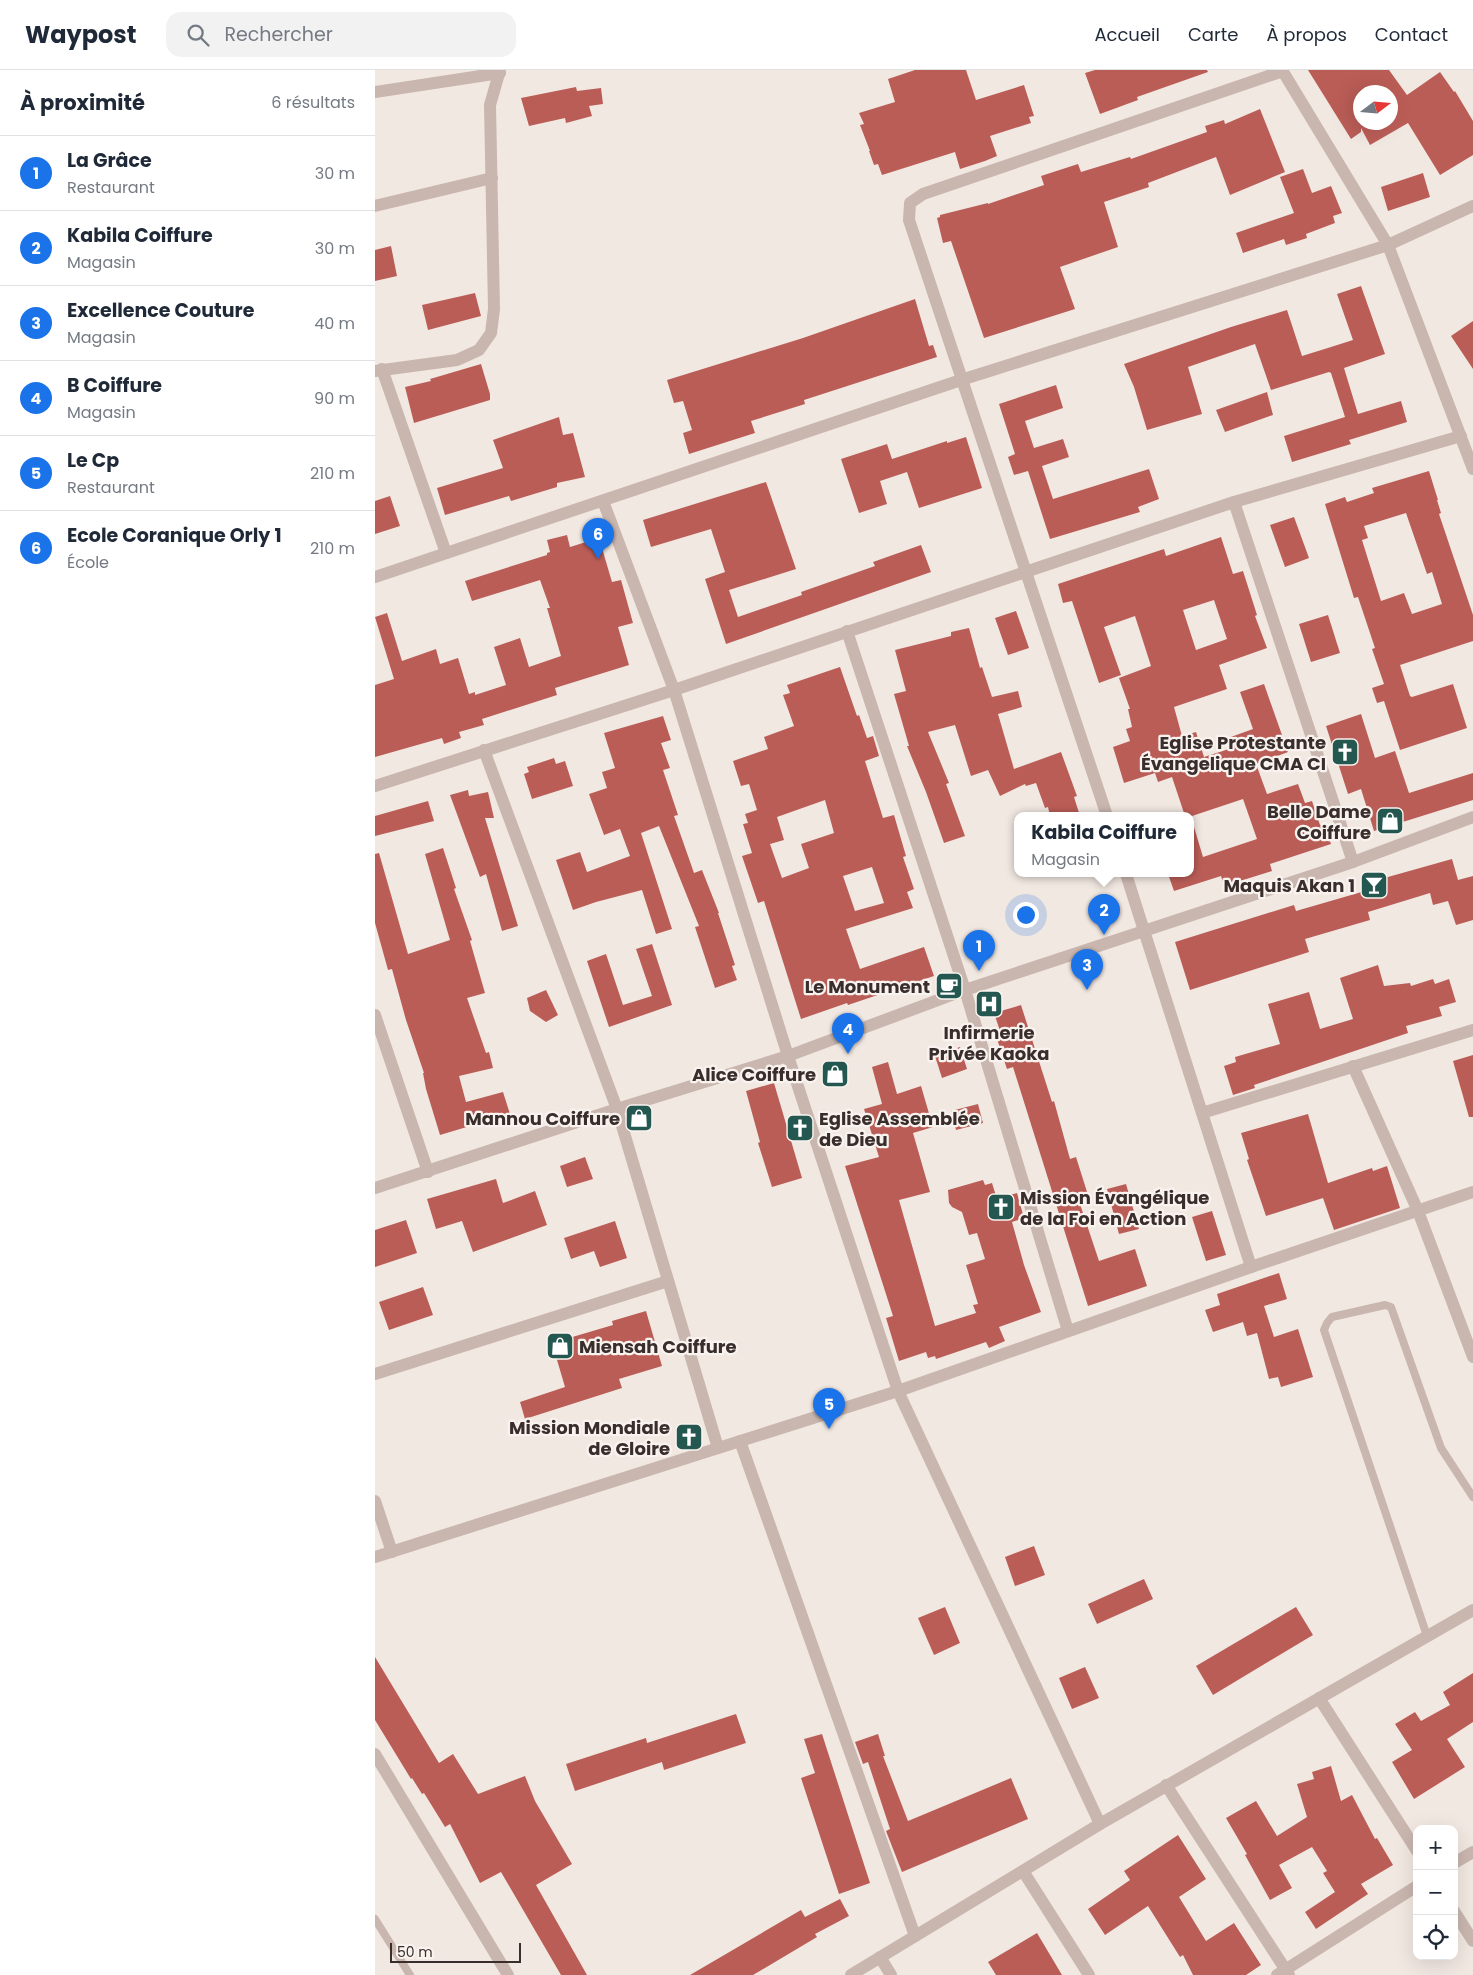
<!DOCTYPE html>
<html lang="fr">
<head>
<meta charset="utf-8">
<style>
  :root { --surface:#fff; --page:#f2f2f3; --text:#1f2937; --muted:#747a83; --line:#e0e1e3; --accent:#1a73e8 }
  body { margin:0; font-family:Poppins,sans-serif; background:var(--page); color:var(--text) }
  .controls { position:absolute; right:15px; bottom:15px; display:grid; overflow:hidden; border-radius:10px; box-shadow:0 5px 20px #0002 }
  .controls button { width:45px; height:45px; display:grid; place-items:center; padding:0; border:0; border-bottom:1px solid var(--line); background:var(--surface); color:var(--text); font:25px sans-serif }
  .compass { position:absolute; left:978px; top:15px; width:45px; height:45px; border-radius:50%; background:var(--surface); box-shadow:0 5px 20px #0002; rotate:74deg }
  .scale { position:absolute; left:15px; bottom:12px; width:131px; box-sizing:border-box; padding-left:5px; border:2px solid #392e2c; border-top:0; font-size:14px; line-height:18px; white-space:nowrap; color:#392e2c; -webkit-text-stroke:4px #f9f3ef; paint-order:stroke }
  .you { position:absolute; left:650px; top:844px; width:18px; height:18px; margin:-12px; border:4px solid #fff; border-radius:50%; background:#1a73e8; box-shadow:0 0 0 8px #1a73e833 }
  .badge { display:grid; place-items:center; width:32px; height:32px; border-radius:50%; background:var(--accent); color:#fff; font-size:16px; font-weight:700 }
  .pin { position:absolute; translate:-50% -41px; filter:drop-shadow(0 1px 2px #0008) }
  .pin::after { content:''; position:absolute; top:26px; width:18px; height:15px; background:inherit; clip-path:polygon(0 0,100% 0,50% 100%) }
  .popup { position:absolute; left:639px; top:742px; width:180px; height:65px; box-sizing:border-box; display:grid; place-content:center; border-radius:10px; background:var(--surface); filter:drop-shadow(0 1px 4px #0005); font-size:16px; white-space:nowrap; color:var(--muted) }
  .popup b { font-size:19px; color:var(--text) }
  .popup::after { content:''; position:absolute; left:50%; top:100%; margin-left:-10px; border:10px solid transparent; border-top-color:var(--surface) }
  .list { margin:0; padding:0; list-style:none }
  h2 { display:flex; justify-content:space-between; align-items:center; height:65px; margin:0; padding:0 20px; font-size:21px }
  h2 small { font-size:16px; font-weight:400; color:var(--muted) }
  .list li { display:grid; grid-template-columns:32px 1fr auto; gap:15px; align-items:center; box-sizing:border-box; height:75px; padding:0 20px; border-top:1px solid var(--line) }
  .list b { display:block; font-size:19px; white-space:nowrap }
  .list p { margin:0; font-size:16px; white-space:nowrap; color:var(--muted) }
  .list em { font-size:16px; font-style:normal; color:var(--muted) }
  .icon { flex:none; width:28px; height:28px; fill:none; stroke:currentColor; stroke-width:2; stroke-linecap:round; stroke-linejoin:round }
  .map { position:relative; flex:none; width:1098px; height:1905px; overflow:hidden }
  header { display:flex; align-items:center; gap:30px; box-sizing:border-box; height:70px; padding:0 25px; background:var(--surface); border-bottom:1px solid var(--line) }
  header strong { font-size:24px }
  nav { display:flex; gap:28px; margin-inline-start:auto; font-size:18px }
  .search { width:350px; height:45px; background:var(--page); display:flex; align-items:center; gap:12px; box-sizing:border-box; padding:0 18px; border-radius:15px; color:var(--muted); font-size:19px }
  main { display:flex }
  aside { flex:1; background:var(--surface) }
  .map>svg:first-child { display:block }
</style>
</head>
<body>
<header>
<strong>Waypost</strong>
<div class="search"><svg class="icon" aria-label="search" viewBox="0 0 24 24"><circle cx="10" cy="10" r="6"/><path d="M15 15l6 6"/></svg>Rechercher</div>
<nav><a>Accueil</a><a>Carte</a><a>À propos</a><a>Contact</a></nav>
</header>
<main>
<aside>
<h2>À proximité<small>6 résultats</small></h2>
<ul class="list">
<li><span class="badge">1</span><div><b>La Grâce</b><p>Restaurant</p></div><em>30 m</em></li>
<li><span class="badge">2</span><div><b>Kabila Coiffure</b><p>Magasin</p></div><em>30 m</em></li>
<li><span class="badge">3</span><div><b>Excellence Couture</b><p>Magasin</p></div><em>40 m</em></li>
<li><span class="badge">4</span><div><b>B Coiffure</b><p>Magasin</p></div><em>90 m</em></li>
<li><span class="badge">5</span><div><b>Le Cp</b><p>Restaurant</p></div><em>210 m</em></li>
<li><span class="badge">6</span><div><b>Ecole Coranique Orly 1</b><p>École</p></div><em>210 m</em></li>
</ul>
</aside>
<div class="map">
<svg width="1098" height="1905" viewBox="0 0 1098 1905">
  <rect width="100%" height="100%" fill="#f2e8e2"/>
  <g fill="#bb5d57" fill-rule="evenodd">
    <polygon points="540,0 591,0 601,30 649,15 659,46 654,47 656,53 615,66 622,86 610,91 585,99 580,82 507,105 503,94 499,95 494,81 495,81 485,55 489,54 484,43 520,32 513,9"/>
    <polygon points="720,0 832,0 833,2 762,27 763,30 725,44 710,3"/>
    <path d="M933,0h81l18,25 33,-23 14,20 1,-1 18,30v34l-33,20 -32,-52 -38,22 -9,-17v4l-10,7zM986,22h30v30h-30z"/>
    <polygon points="201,17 202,21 226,18 228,34 214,36 217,46 191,53 190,48 154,56 146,28"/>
    <polygon points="885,39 910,102 855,125 841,87 773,113 774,117 729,132 743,177 685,197 700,239 609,268 576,171 568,173 562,148 565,147 565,145 613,133 613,134 669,115 666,106 703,94 706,102 755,87 756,89 832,62 830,56 849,50 850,54"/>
    <polygon points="928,99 937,123 956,116 967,143 958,146 960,153 931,164 932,168 911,175 909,169 868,183 861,163 919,143 905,107"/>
    <polygon points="1048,103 1055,127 1013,141 1006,117"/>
    <polygon points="16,176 22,206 0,211 0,180"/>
    <polygon points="986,216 1010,284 969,298 983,344 1026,331 1032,352 974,370 976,374 917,392 909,366 970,347 956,303 954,302 896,320 880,274 813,297 827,344 772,360 759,317 749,294 856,257 912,240 927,286 956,277 978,270 962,224"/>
    <polygon points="100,223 106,246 53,260 47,235"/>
    <polygon points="540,229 554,276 558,275 562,287 429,330 430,334 376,351 380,363 314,384 308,363 317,360 308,331 299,333 292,310 428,268"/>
    <polygon points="1098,251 1098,299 1076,266"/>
    <polygon points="106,294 115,324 115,330 39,353 30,317 56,311 55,309"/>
    <polygon points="681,315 688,338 650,351 659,378 688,369 694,387 667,396 678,429 774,399 784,429 763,437 765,442 675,469 653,401 639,405 633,387 640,384 624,334"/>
    <polygon points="892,322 898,345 850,362 841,340"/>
    <polygon points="184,347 188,365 198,363 210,407 182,413 182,417 136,431 134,426 70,445 62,418 128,398 118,370"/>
    <polygon points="591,367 607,418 544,438 532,402 505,411 512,434 484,443 466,389 512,374 517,389 572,371 572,373"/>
    <path d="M1054,401l9,29h-1l4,13 -2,1 34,101v26l-73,24 10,31 2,1 41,-13 14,44 -67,22 -16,-49 -7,2 -5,-15 12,-4 -12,-35 3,-1 -17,-51 -4,1 -29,-94 20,-7 2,5 27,-9 -2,-5zM1031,443l21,61 5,-2 10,32 -30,10 -8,-21 -23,8 -19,-61 6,-2 -4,-12z"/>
    <polygon points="391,412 421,499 354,520 363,547 427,525 426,522 500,496 498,492 546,475 556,502 351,574 330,509 350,502 336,459 276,477 268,450"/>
    <polygon points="15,426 25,456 0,464 0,431"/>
    <polygon points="919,447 934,488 910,497 895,455"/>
    <polygon points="192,465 195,477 224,468 237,512 246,510 258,553 243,557 254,595 180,618 182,625 107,649 109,655 84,662 86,668 69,674 67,668 0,687 0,615 19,609 0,547 12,543 27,591 61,579 65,594 83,588 94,624 100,622 100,625 131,615 119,577 145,568 154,597 186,586 172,538 175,538 165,510 97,531 90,511 172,485 172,483 175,482 172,470"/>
    <path d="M846,467l12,37 10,-3 14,44 -2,1 12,32 -48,17 8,24 -53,18 8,29 14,-4 8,25 28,-9 -4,-10 25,-9 -13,-37 24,-8 24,68 -32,12 11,30 31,-10 7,19 7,-2 8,24 4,-1 7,20 -61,20 2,7 -48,15 -3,-10 -47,15 -6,-17h22v-47h4l9,30 54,-18 -14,-40 -51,17h-7l-13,-39 -14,5 -3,-9 -31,10 -11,-36 17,-6 -4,-12 6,-2 -4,-18h2l-11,-31 32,-12 -16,-50 -31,11 17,48 -22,8 -27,-82 -9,2 -5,-19 106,-35 2,7zM839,530l13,39 -31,11 -13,-40z"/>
    <polygon points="641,541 654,578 633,585 620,548"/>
    <polygon points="953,545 965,583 936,592 924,554"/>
    <polygon points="594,558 605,598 607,597 617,627 643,621 647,637 623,644 639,699 686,682 702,726 699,727 705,746 675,746 673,737 670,738 661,713 651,716 650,714 625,726 613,700 596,706 580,655 553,662 574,713 571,714 590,766 569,773 551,722 532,676 534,676 519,624 531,621 520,580 576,566 576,562"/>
    <path d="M465,597l17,49 2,-1 8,23 6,-2 6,20 -14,5 18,57 11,-3 12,41 -3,1 11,32 -7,3 6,16 -67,21 14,40 64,-22 10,29 -86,29 -1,-2 -46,16 -37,-118 -6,2 -16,-47 10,-3 -9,-29 5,-1 -3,-9 12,-4 -8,-26 -8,2 -8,-25 35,-12 -4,-12 30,-11 -11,-31 7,-2 -3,-8zM450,730l9,33 -33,11 8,24 -27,10 -12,-34 14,-4 -7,-23zM497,797l12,36 -29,8 -12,-35z"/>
    <polygon points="986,644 1000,688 1020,681 1034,723 1098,703 1098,730 999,761 986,719 973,724 951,656"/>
    <polygon points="288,646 296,670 286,673 295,698 288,700 303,745 299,746 319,803 327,800 344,843 343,843 360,895 357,896 362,910 340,918 320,857 324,856 284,756 266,763 297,859 281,864 267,820 221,832 198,840 181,790 205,782 212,802 255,786 245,759 229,765 214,724 232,718 227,702 240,698 229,663"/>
    <polygon points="179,688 181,694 190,691 198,716 157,729 149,704 154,702 152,697"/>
    <polygon points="93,720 94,726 113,722 119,748 110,748 143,856 127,861 111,804 105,807 75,725"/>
    <polygon points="53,731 59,751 0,766 0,746"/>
    <polygon points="68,778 81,818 79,819 97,870 95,871 110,923 92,928 111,983 114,982 118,998 84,1006 91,1032 128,1022 135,1044 65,1065 51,1019 48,1003 49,1003 31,950 17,899 13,900 0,853 0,784 4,783 33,884 75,870 50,784"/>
    <polygon points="1077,789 1083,810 1098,806 1098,850 1081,855 1073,831 1058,835 1055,823 993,842 995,850 930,869 934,882 815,920 800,872 919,835 921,841 990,821 988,814"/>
    <polygon points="277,874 297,935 234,957 212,891 231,884 248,935 277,926 261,879"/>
    <polygon points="1003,895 1009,916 1035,913 1036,916 1058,909 1060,914 1074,909 1081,932 1064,937 1067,946 1031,956 1033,963 879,1015 880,1018 858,1025 849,996 861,992 860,987 905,974 893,934 934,922 945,959 978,949 965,908"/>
    <polygon points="171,920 183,945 171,952 155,941 152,928"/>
    <polygon points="646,935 677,1032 679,1031 695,1089 701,1087 713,1125 703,1128 724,1191 760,1179 772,1216 713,1236 638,997 632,999 621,966 626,964 619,943"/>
    <polygon points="585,977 592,999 567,1008 560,986"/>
    <polygon points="1098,985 1098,1047 1094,1047 1078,991"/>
    <polygon points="513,992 522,1024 546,1016 558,1057 538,1063 555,1122 524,1130 560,1256 601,1243 598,1235 603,1234 591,1195 610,1189 602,1163 594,1165 587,1142 577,1137 574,1133 573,1120 608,1110 610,1115 617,1113 622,1129 642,1123 649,1148 637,1152 649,1195 666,1242 624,1257 630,1271 614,1278 611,1272 561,1289 560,1286 553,1288 551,1282 524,1291 511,1248 518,1246 470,1096 504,1087 489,1039 507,1034 497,997"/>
    <polygon points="399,1013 427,1108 397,1117 383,1073 385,1072 371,1021"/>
    <polygon points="603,1034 608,1053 581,1060 576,1041"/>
    <polygon points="933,1044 953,1113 997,1098 998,1101 1012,1096 1025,1138 959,1160 948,1128 891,1146 872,1090 874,1089 866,1063"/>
    <polygon points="210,1087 218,1109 192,1117 185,1096"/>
    <polygon points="121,1109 128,1133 160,1121 172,1155 98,1182 87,1151 61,1159 52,1129"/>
    <polygon points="751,1114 764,1159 744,1164 732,1119"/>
    <polygon points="837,1141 851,1185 831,1191 817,1147"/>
    <polygon points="31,1150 42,1183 0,1197 0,1160"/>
    <polygon points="240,1151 252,1188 225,1197 219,1181 196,1189 189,1168"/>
    <polygon points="904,1203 912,1229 889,1236 899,1267 923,1259 938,1307 906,1317 903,1307 894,1309 882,1263 872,1266 868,1252 838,1262 830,1240 845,1235 842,1224"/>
    <polygon points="48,1217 58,1245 14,1260 4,1232"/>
    <polygon points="271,1241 287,1296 244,1309 247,1318 150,1349 145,1332 190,1317 177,1273 238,1255 237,1251"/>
    <polygon points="659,1476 670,1505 640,1516 630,1487"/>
    <polygon points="769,1509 778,1529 722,1554 713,1534"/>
    <polygon points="570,1537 585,1573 559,1585 543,1548"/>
    <polygon points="921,1537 938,1565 838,1625 821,1596"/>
    <polygon points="0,1587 64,1693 78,1684 103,1724 150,1706 160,1731 197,1794 161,1815 212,1905 186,1905 126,1802 105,1813 75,1754 70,1757 49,1723 47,1724 37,1708 36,1709 0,1650"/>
    <polygon points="710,1597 724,1628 697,1639 684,1608"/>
    <polygon points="1098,1603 1098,1652 1072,1669 1090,1697 1039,1729 1017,1692 1037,1680 1020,1654 1040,1642 1046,1651 1075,1635 1068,1622"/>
    <polygon points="361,1644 371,1673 289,1700 287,1692 200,1721 191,1694 271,1668 272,1673"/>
    <polygon points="447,1664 495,1813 464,1824 426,1708 440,1703 429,1669"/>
    <polygon points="503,1664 510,1686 508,1686 533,1751 636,1708 653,1749 527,1802 511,1761 515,1759 493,1692 488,1694 480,1672"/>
    <polygon points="956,1696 966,1731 977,1725 1000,1769 1002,1768 1018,1795 986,1814 993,1824 941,1859 930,1842 960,1822 948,1803 952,1801 937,1777 904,1795 917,1818 895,1830 870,1785 872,1784 851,1748 881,1731 902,1766 932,1747 922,1714 939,1709 937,1702"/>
    <polygon points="803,1765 831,1809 804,1827 831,1871 859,1853 886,1895 871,1905 818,1905 808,1885 805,1887 773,1836 730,1865 713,1839 755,1810 749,1801"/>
    <polygon points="465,1829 474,1846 440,1864 442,1867 378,1905 315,1905 426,1840 430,1847"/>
    <polygon points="662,1863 687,1905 621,1905 613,1892"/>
  </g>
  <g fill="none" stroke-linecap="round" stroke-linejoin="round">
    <g stroke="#c9b6af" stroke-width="8">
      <polyline points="1052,1566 949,1260 952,1253 957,1247 1010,1235 1016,1237 1066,1378 1098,1427"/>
      <polyline points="0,1849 35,1905"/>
    </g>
    <g stroke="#c9b6af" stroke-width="12">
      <polyline points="907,0 1013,175 1098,399"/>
      <polyline points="0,22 125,3"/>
      <polyline points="0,136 117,108"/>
      <polyline points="7,299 71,483"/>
      <polyline points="0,301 82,290 104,280 116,263 119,239 115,35 125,0"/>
      <polyline points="228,431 299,620 413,986 523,1321 725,1754"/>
      <polyline points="859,432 978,792"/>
      <polyline points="0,507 586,310 1013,175 1098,136"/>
      <polyline points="472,561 590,920 693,1261"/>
      <polyline points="109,680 242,1039 343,1378"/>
      <polyline points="0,716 299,620 859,432 1086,366"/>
      <polyline points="732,746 534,150 535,133 548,124 908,1"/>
      <polyline points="751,804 876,1197"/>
      <polyline points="0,945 53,1102"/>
      <polyline points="978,996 1043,1141 1098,1287"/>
      <polyline points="827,1043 1098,960"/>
      <polyline points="0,1118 242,1039 413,986 590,920 978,792 1098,747"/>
      <polyline points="0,1304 293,1211"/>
      <polyline points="365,1371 540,1866"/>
      <polyline points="0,1431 17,1482"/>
      <polyline points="0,1487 523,1321 876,1197 1098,1122"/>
      <polyline points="944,1628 1042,1781"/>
      <polyline points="791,1715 914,1905"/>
      <polyline points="1079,1793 1098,1782"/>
      <polyline points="648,1801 714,1905"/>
      <polyline points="1079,1841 1098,1871"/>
      <polyline points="505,1887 516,1905"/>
      <polyline points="902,1905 1042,1816"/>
    </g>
    <g stroke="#c9b6af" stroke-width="12">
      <polyline points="0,1684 133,1905"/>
      <polyline points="476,1905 725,1754 1098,1540"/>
    </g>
  </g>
  <defs>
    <g id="church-square" transform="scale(1.4375)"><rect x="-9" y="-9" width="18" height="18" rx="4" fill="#255751" stroke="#f9f3ef"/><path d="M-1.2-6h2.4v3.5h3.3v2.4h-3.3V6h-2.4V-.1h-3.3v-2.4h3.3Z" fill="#fff"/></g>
    <g id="shop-square" transform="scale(1.4375)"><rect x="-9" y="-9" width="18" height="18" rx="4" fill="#255751" stroke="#f9f3ef"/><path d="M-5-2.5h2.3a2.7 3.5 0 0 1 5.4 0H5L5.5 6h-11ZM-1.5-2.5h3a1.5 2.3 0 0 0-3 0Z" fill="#fff"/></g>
    <g id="bar-square" transform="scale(1.4375)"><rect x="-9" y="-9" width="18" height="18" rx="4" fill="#255751" stroke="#f9f3ef"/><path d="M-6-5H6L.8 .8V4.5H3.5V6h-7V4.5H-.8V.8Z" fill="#fff"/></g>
    <g id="cafe-square" transform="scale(1.4375)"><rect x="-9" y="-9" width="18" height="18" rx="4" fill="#255751" stroke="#f9f3ef"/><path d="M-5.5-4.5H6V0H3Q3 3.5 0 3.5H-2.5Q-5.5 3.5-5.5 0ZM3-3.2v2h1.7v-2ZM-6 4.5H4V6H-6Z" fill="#fff"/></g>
    <g id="hospital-square" transform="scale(1.4375)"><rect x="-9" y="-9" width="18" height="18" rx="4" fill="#255751" stroke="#f9f3ef"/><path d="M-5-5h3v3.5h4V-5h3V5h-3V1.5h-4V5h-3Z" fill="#fff"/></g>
  </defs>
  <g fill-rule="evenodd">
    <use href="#church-square" x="970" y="682"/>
    <use href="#shop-square" x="1015" y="751"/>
    <use href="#bar-square" x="999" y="815"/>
    <use href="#cafe-square" x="574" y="916"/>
    <use href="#hospital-square" x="614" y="934"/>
    <use href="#shop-square" x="460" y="1004"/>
    <use href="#shop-square" x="264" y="1048"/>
    <use href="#church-square" x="425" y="1058"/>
    <use href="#church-square" x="626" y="1137"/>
    <use href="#shop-square" x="185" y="1276"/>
    <use href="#church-square" x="314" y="1367"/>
  </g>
  <g text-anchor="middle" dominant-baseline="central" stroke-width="4.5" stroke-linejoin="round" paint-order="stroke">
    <g font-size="18" font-weight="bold" fill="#392e2c" stroke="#f9f3ef" text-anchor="end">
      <text x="951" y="672">Eglise Protestante<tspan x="951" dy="21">Évangelique CMA CI</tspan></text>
      <text x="996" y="741">Belle Dame<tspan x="996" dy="21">Coiffure</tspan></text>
      <text x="980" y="815">Maquis Akan 1</text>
      <text x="555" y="916">Le Monument</text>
      <text x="614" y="962" text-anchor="middle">Infirmerie<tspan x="614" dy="21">Privée Kaoka</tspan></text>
      <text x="441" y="1004">Alice Coiffure</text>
      <text x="245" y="1048">Mannou Coiffure</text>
      <text x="444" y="1048" text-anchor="start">Eglise Assemblée<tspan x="444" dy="21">de Dieu</tspan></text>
      <text x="645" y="1127" text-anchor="start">Mission Évangélique<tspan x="645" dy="21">de la Foi en Action</tspan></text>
      <text x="204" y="1276" text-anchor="start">Miensah Coiffure</text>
      <text x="295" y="1357">Mission Mondiale<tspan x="295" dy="21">de Gloire</tspan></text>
    </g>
  </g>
</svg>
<div class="controls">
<button>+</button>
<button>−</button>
<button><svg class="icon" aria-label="locate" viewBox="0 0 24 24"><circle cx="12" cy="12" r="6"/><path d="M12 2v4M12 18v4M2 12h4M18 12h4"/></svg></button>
</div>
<svg class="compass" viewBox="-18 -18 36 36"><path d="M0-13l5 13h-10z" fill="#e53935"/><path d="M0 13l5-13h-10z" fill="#747a83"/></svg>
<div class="scale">50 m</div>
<div class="you"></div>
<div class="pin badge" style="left:604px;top:901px">1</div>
<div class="pin badge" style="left:729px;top:865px">2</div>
<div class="popup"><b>Kabila Coiffure</b>Magasin</div>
<div class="pin badge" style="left:712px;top:920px">3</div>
<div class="pin badge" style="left:473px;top:984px">4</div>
<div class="pin badge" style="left:454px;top:1359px">5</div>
<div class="pin badge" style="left:223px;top:489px">6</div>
</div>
</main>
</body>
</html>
